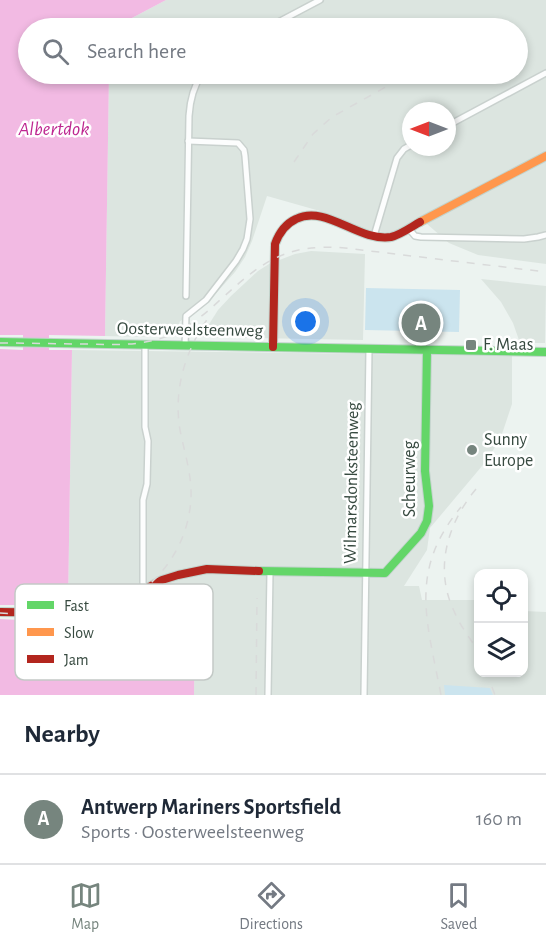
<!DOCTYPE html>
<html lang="en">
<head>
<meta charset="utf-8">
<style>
  :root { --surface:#fff; --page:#f2f2f3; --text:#1f2937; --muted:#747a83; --line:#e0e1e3; --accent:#76857e }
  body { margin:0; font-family:"Alegreya Sans",sans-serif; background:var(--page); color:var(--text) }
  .controls { position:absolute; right:18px; bottom:18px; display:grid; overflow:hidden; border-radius:12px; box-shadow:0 3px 9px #0003 }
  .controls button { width:54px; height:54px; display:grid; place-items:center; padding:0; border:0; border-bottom:2px solid var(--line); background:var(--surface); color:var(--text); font:30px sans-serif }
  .compass { position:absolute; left:402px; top:102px; width:54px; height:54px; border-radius:50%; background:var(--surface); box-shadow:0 3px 9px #0003; rotate:270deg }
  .you { position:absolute; left:306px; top:322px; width:21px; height:21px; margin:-15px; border:4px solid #fff; border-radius:50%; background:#1a73e8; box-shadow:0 0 0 9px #1a73e833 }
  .badge { display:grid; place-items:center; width:39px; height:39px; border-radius:50%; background:var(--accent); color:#fff; font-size:20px; font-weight:700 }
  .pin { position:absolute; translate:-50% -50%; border:3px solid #fff; box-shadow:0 2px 6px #0006 }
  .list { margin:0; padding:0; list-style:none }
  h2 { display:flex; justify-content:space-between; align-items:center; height:78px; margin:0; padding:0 24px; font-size:26px }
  h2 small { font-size:20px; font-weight:400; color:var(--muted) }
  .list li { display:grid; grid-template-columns:39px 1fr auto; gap:18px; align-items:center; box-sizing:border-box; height:90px; padding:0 24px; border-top:2px solid var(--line) }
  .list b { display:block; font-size:22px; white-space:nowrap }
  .list p { margin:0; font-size:20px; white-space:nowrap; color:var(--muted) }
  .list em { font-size:20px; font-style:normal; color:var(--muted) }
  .icon { flex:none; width:33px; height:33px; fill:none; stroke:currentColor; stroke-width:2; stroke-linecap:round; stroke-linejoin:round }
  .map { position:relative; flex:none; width:546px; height:695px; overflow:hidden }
  .search { position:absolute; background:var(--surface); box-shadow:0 3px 9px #0003; left:18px; right:18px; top:18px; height:66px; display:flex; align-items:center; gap:15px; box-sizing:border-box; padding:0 21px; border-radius:33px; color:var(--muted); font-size:22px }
  .sheet { height:168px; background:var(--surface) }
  nav { display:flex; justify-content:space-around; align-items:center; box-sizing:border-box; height:84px; border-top:2px solid var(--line); background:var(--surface); font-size:16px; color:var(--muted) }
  nav a { display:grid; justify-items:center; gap:3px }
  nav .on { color:var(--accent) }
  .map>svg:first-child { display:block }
</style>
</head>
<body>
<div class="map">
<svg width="546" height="695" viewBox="0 0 546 695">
  <rect width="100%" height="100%" fill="#ecf3f0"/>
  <g fill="#dce5e0" fill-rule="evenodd">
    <path d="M166,0h380v264l-68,-9 -29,-12 -29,-25 -27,14h-10l-18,-3 -45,-18 -53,-15 -15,45 -7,16 -10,15 -25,28 -19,15 -11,6 -2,6 -20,7 -17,3 -36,-1 4,-262h409v-46h-405zM411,111h36v36h-36z"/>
    <polygon points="311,251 365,254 363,340 201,337 218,310 231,296 258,271 269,264 295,254"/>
    <polygon points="481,279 546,286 545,343 520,343 513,323 501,302"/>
    <polygon points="72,350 512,356 512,404 503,431 496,446 482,466 430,528 427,550 404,586 419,586 422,600 478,600 478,672 524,672 524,611 546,612 546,695 194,695 195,622 44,620 44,605 68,605"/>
  </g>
  <g fill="#cbe4ee">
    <polygon points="366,288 460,290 459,332 365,330"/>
    <polygon points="444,685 490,688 493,695 445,695"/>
  </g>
  <polygon fill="#f2bae3" points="0,0 166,0 113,28 28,28 28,74 109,74 105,336 49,335 49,350 72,350 68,605 45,605 44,620 195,622 194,695 0,695 0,619 19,620 19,605 0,605 0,349 23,350 23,335 0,335"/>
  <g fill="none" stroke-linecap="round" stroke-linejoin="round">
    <g stroke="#c9d1ce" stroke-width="8">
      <g id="street">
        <polyline points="267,28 320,0"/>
        <polyline points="447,126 546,73"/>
        <polyline points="409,229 415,236 421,237 524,239 538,237 546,235"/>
        <polyline points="374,236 397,158 404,149 411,145"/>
        <path d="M186,296l3,-180c1,-16 4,-29 13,-42"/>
        <polyline points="145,344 145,427 148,441 147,484 143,500 143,583 145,587"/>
        <polyline points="185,346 186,316 206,300 236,261 243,249 247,239 250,219 245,156 244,150 238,143 188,141"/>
        <polyline points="268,695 270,572"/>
        <polyline points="364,695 369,349"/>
      </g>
    </g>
    <g stroke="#c2d3cc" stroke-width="10">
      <g id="fast">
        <polyline points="0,342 546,352"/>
        <polyline points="259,571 385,573 421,533 427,521 429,506 425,471 427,350"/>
      </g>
    </g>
    <g stroke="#c2d3cc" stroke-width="10">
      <polyline id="slow" points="420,222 546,156"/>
    </g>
    <g stroke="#c2d3cc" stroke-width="10">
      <g id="jam">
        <path d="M273,347l2,-103c4,-11 10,-20 21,-25 30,-15 62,23 95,18 9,-2 20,-10 29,-15"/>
        <polyline points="0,612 81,613 98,610 125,600 162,580 178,575 207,569 259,571"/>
      </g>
    </g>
    <use href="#street" stroke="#fcfdfd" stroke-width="5"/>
    <use href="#fast" stroke="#63d668" stroke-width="8"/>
    <use href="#slow" stroke="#ff974d" stroke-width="8"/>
    <use href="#jam" stroke="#b3261e" stroke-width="8"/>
    <g stroke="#d9dada" stroke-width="1.5" stroke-dasharray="8 8" stroke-linecap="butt">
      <polyline points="294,162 313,134 332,117 409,74"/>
      <path d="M0,343c29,0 58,1 87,1 28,1 54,2 81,-8 20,-8 36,-21 52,-36 42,-38 65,-57 125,-52l201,24"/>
      <path d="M476,489c-29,35 -42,80 -22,122 6,15 16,27 24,40"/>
      <path d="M0,613c18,1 37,1 55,1 12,0 24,1 36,-1 59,-11 102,-65 100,-124 -1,-20 -7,-39 -11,-59 -7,-42 6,-82 31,-116"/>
      <polyline points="492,687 495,695"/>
      <polyline points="256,695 257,598"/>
      <path d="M441,695c-14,-74 -33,-124 20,-188"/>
    </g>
  </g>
  <g fill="#76857e" stroke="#fff" stroke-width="2">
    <rect x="465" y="339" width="12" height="12" rx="3"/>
    <circle cx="472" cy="450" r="6"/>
  </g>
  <g text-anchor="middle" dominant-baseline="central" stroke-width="5" stroke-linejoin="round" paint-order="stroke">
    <g font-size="18" fill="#374a40" stroke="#fff">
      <text transform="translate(190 330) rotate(1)">Oosterweelsteenweg</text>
      <text transform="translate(410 479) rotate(-90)">Scheurweg</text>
      <text transform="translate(352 483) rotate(-89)">Wilmarsdonksteenweg</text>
    </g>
    <g font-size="18" fill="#374a40" stroke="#fff" text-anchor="start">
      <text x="483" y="345">F. Maas</text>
      <text x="484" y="440">Sunny<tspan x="484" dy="21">Europe</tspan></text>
    </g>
    <g font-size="20" font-style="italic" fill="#be2791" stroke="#fff">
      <text x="54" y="129">Albertdok</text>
    </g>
  </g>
  <rect x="15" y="584" width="198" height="96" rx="9" fill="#fff" stroke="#c3c9c6" stroke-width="1.5"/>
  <rect x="27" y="601" width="27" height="8" fill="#63d668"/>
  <rect x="27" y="628" width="27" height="8" fill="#ff974d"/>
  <rect x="27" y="655" width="27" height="8" fill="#b3261e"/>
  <g font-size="16" fill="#374a40">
    <text x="64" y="611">Fast</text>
    <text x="64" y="638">Slow</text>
    <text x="64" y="665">Jam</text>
  </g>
</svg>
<div class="controls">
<button><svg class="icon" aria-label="locate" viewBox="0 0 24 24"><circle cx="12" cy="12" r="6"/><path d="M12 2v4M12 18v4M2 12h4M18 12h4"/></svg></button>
<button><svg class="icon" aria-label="layers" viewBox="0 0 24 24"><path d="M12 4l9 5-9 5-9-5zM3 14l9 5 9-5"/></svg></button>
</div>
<svg class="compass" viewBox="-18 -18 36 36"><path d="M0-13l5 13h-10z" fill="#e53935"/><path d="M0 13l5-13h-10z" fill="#747a83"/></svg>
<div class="you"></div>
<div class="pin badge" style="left:421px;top:323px">A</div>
<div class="search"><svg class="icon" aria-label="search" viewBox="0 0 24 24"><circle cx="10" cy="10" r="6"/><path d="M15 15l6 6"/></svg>Search here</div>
</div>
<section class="sheet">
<h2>Nearby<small></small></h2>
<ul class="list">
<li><span class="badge">A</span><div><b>Antwerp Mariners Sportsfield</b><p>Sports · Oosterweelsteenweg</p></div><em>160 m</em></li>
</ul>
</section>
<nav>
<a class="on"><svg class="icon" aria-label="map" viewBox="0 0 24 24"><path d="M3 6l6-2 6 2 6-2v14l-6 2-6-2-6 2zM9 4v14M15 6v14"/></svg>Map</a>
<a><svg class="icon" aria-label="directions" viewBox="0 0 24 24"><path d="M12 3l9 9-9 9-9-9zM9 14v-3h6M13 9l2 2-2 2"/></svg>Directions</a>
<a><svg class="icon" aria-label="saved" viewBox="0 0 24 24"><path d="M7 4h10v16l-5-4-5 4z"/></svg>Saved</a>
</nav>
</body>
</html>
